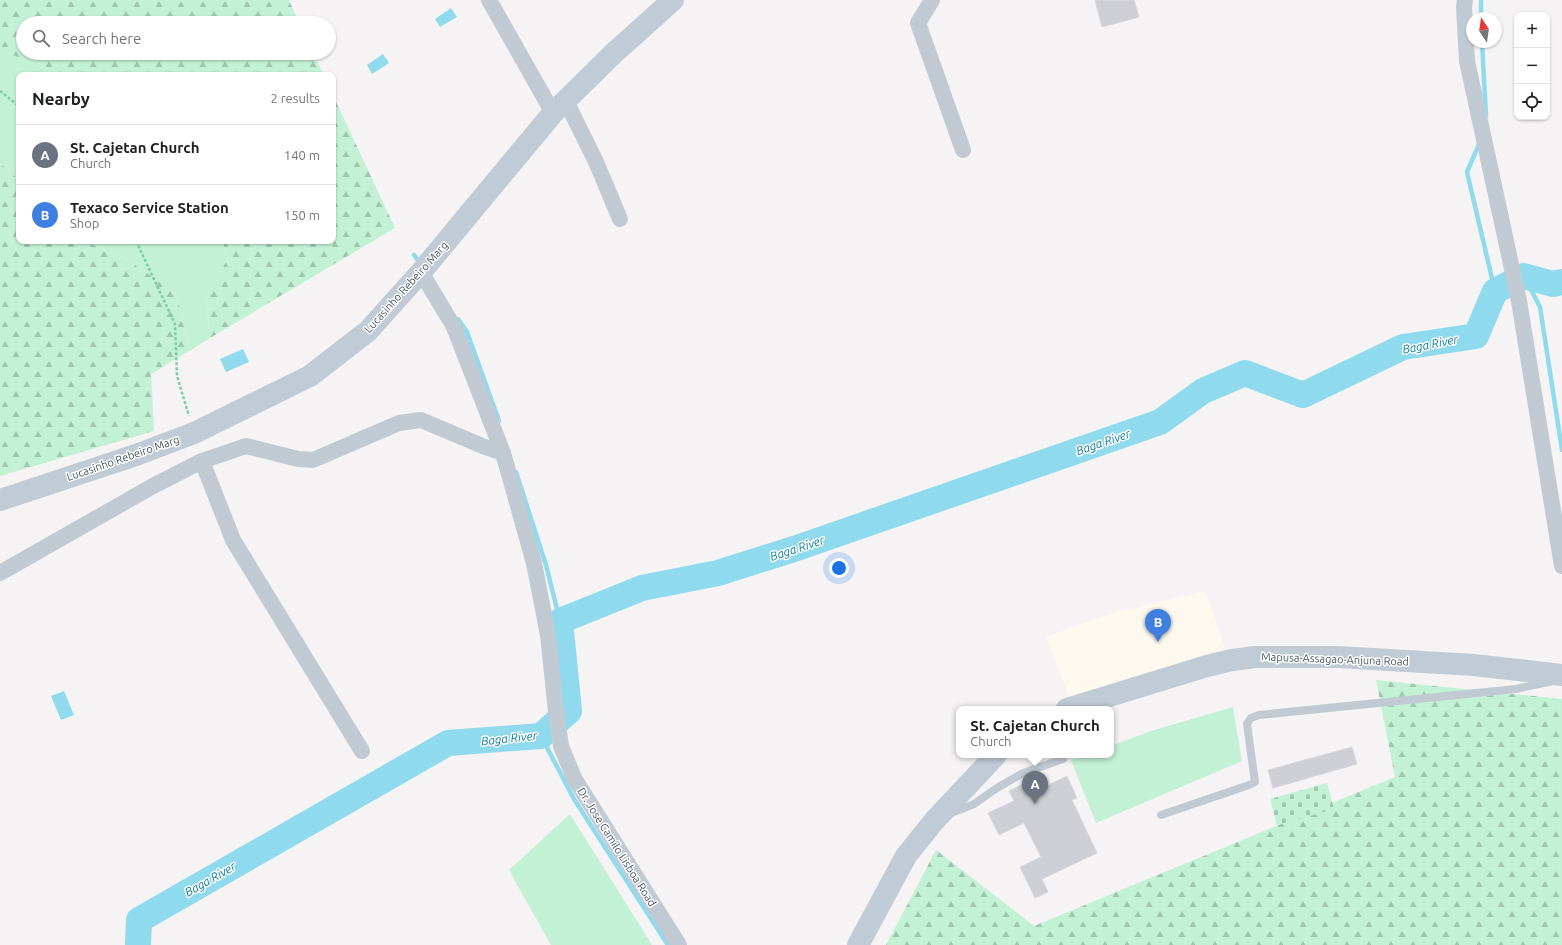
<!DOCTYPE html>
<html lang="en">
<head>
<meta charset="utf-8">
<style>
  :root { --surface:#fff; --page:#f6f6f6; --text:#202124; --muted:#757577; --line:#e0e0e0; --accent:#db2777 }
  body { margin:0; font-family:Ubuntu,sans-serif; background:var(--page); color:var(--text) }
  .controls { position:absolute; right:12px; top:12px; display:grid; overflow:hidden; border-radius:8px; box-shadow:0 1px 3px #0004 }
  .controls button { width:36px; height:36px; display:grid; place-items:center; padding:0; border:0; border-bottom:1px solid var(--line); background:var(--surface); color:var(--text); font:20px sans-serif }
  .compass { position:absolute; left:1466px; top:12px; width:36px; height:36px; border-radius:50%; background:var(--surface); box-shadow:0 1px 3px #0004; rotate:347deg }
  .you { position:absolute; left:839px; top:568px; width:14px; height:14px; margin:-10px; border:3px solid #fff; border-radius:50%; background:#1a73e8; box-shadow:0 0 0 6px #1a73e833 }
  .badge { display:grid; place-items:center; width:26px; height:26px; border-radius:50%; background:var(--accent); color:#fff; font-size:13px; font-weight:700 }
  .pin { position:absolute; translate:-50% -33px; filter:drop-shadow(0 1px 2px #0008) }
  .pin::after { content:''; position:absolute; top:21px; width:14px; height:12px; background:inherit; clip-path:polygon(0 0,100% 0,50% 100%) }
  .popup { position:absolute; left:956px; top:706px; width:158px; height:52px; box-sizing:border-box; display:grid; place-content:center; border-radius:8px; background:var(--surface); filter:drop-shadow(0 1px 3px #0005); font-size:13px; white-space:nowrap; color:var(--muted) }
  .popup b { font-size:15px; color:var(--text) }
  .popup::after { content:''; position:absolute; left:50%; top:100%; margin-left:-8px; border:8px solid transparent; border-top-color:var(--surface) }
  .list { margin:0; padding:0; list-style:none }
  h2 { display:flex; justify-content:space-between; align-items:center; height:52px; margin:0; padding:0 16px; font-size:17px }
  h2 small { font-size:13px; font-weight:400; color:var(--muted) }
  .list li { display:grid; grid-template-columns:26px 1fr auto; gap:12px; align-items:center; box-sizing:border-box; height:60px; padding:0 16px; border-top:1px solid var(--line) }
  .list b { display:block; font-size:15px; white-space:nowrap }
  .list p { margin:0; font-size:13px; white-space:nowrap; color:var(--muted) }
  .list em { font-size:13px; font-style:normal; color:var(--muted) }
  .icon { flex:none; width:22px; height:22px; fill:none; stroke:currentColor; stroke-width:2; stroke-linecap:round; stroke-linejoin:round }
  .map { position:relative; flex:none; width:1562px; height:945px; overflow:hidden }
  .search { position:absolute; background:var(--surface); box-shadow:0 1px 3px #0004; left:16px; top:16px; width:320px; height:44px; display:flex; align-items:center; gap:10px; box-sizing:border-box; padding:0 14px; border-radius:22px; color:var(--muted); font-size:15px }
  .panel { position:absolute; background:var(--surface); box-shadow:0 1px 3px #0004; left:16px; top:72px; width:320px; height:172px; border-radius:8px }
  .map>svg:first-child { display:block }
</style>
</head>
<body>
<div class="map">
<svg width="1562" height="945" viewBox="0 0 1562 945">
  <defs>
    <pattern id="forest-firs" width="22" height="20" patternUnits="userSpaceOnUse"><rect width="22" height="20" fill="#c3f1d5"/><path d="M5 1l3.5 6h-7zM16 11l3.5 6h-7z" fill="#a0c6b0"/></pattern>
    <pattern id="cemetery-stones" width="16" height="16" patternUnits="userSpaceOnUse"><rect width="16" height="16" fill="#c3f1d5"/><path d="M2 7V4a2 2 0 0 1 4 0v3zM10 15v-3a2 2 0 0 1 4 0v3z" fill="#a0c6b0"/></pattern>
  </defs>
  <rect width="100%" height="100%" fill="#f5f3f3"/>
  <polygon fill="#fdf9ef" points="1206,591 1225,648 1069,697 1046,637 1108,614"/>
  <g fill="#c3f1d5">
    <polygon points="0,52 18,57 66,75 19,75 19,180 0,163"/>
    <polygon points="84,241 223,241 227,260 206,296 210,338 191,350 176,293 126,259"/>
    <polygon points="1233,707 1242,761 1096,823 1071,760 1086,755 1111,755 1111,746 1151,731"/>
    <polygon points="570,814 652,945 551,945 509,870"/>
  </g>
  <g fill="url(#forest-firs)">
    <polygon points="0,0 289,0 299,23 23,23 23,53 313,53 324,75 66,75 18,57 0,52"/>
    <polygon points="333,95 395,228 210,338 206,296 227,260 223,241 333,241"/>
    <polygon points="0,163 19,180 19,241 84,241 126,259 176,293 191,350 151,374 154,431 0,476"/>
    <polygon points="1376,680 1562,699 1562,945 886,945 936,850 1034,926 1395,777"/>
  </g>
  <polygon fill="url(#cemetery-stones)" points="1327,783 1334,809 1277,825 1270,799"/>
  <g fill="#90daee">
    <polygon points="451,8 457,17 440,27 435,19"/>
    <polygon points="383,54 389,63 372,74 367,65"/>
    <polygon points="243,349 249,362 226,372 220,359"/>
    <polygon points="64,691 74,715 61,720 51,696"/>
  </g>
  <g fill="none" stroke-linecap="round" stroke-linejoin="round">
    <g stroke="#90daee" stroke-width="4.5">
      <polyline points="1481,18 1481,0"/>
      <polyline points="1482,42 1486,116"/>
      <polyline points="1480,142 1467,172 1495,291"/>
      <polyline points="414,255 420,263"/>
      <polyline points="1524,276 1540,307 1562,450"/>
      <polyline points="458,319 467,332 499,421"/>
      <polyline points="516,472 546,565 560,621"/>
      <polyline points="541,736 574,799 668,945"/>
    </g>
    <polyline stroke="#90daee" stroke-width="26" points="138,945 139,920 448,743 541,736 569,711 560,621 642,588 718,573 794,549 1160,422 1203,391 1245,373 1303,395 1403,347 1476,336 1495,291 1524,276 1553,284 1562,282"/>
  </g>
  <g fill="#cdcfd5" stroke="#d7d9de">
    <polygon points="1095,0 1134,0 1139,17 1102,27"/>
    <polygon points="1352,747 1357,764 1273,788 1268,770"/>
    <polygon points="1067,776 1077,798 1072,800 1097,853 1042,879 1048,892 1035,898 1020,867 1041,857 1024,823 999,835 988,813 1014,801 1009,791 1025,783 1030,794"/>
  </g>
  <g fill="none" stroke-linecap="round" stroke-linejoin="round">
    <g stroke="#7ad0a6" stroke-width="2.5" stroke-dasharray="3 2" stroke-linecap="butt">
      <polyline points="0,91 19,106"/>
      <polyline points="136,241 175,324 177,376 189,416"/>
    </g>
    <g stroke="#c1cad2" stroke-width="8">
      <polyline points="951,813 974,804 997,788 1023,773 1063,759"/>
      <polyline points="1161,815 1249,785 1255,782 1247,724 1251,718 1259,715 1516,689 1553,681"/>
    </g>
    <g stroke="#c1cad2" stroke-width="16">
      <polyline points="489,0 553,113"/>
      <polyline points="932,0 918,23 963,150"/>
      <polyline points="1465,0 1464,7 1467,61 1519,301 1562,566"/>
      <polyline points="566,101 596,162 620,219"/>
      <polyline points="421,272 454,327 503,453 534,563 548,635 556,712 561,746 574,778 679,945"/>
      <polyline points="202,461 233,540 362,751"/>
      <polyline points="0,573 153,486 202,461 246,446 298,459 313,460 399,423 421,420 485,447 503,453"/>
    </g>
    <g stroke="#c1cbd6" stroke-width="22">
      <polyline points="0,500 136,455 194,433 310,376 368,331 421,272 553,113 614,53 673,0"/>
      <polyline points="1067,709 1207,666 1232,660 1255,657 1338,657 1474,665 1562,675"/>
      <polyline points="858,945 906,856 934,821 996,755"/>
    </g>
  </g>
  <g text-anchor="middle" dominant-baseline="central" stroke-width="3" stroke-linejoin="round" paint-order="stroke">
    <g font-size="11" fill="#4a5661" stroke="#fff">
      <text transform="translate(406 287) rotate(-48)">Lucasinho Rebeiro Marg</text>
      <text transform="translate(123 458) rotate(-19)">Lucasinho Rebeiro Marg</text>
      <text transform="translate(1335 659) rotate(2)">Mapusa-Assagao-Anjuna Road</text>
      <text transform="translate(617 847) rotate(58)">Dr. Jose Camilo Lisboa Road</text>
    </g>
    <g font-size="12" font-style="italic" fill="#0c7c9b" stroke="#fff">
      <text transform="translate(1430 344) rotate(-11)">Baga River</text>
      <text transform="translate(1103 442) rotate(-19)">Baga River</text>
      <text transform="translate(797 548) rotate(-18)">Baga River</text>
      <text transform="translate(509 738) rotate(-6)">Baga River</text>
      <text transform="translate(210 879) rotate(-30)">Baga River</text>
    </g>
  </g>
</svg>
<div class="controls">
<button>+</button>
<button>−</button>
<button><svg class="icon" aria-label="locate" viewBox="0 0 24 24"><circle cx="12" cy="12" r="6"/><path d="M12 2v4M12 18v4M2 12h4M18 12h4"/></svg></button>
</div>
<svg class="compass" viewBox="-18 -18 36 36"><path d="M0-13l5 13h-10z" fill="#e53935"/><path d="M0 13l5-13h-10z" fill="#757577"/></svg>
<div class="you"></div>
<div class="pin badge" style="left:1035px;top:804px;background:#6b7280">A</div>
<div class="popup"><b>St. Cajetan Church</b>Church</div>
<div class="pin badge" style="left:1158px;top:642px;background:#3f7fe0">B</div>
<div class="search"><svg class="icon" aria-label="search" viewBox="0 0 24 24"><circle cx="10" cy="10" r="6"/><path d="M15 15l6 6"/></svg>Search here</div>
<section class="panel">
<h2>Nearby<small>2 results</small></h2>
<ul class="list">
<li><span class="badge" style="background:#6b7280">A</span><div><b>St. Cajetan Church</b><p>Church</p></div><em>140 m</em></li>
<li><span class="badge" style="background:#3f7fe0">B</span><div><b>Texaco Service Station</b><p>Shop</p></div><em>150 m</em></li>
</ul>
</section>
</div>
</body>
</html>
